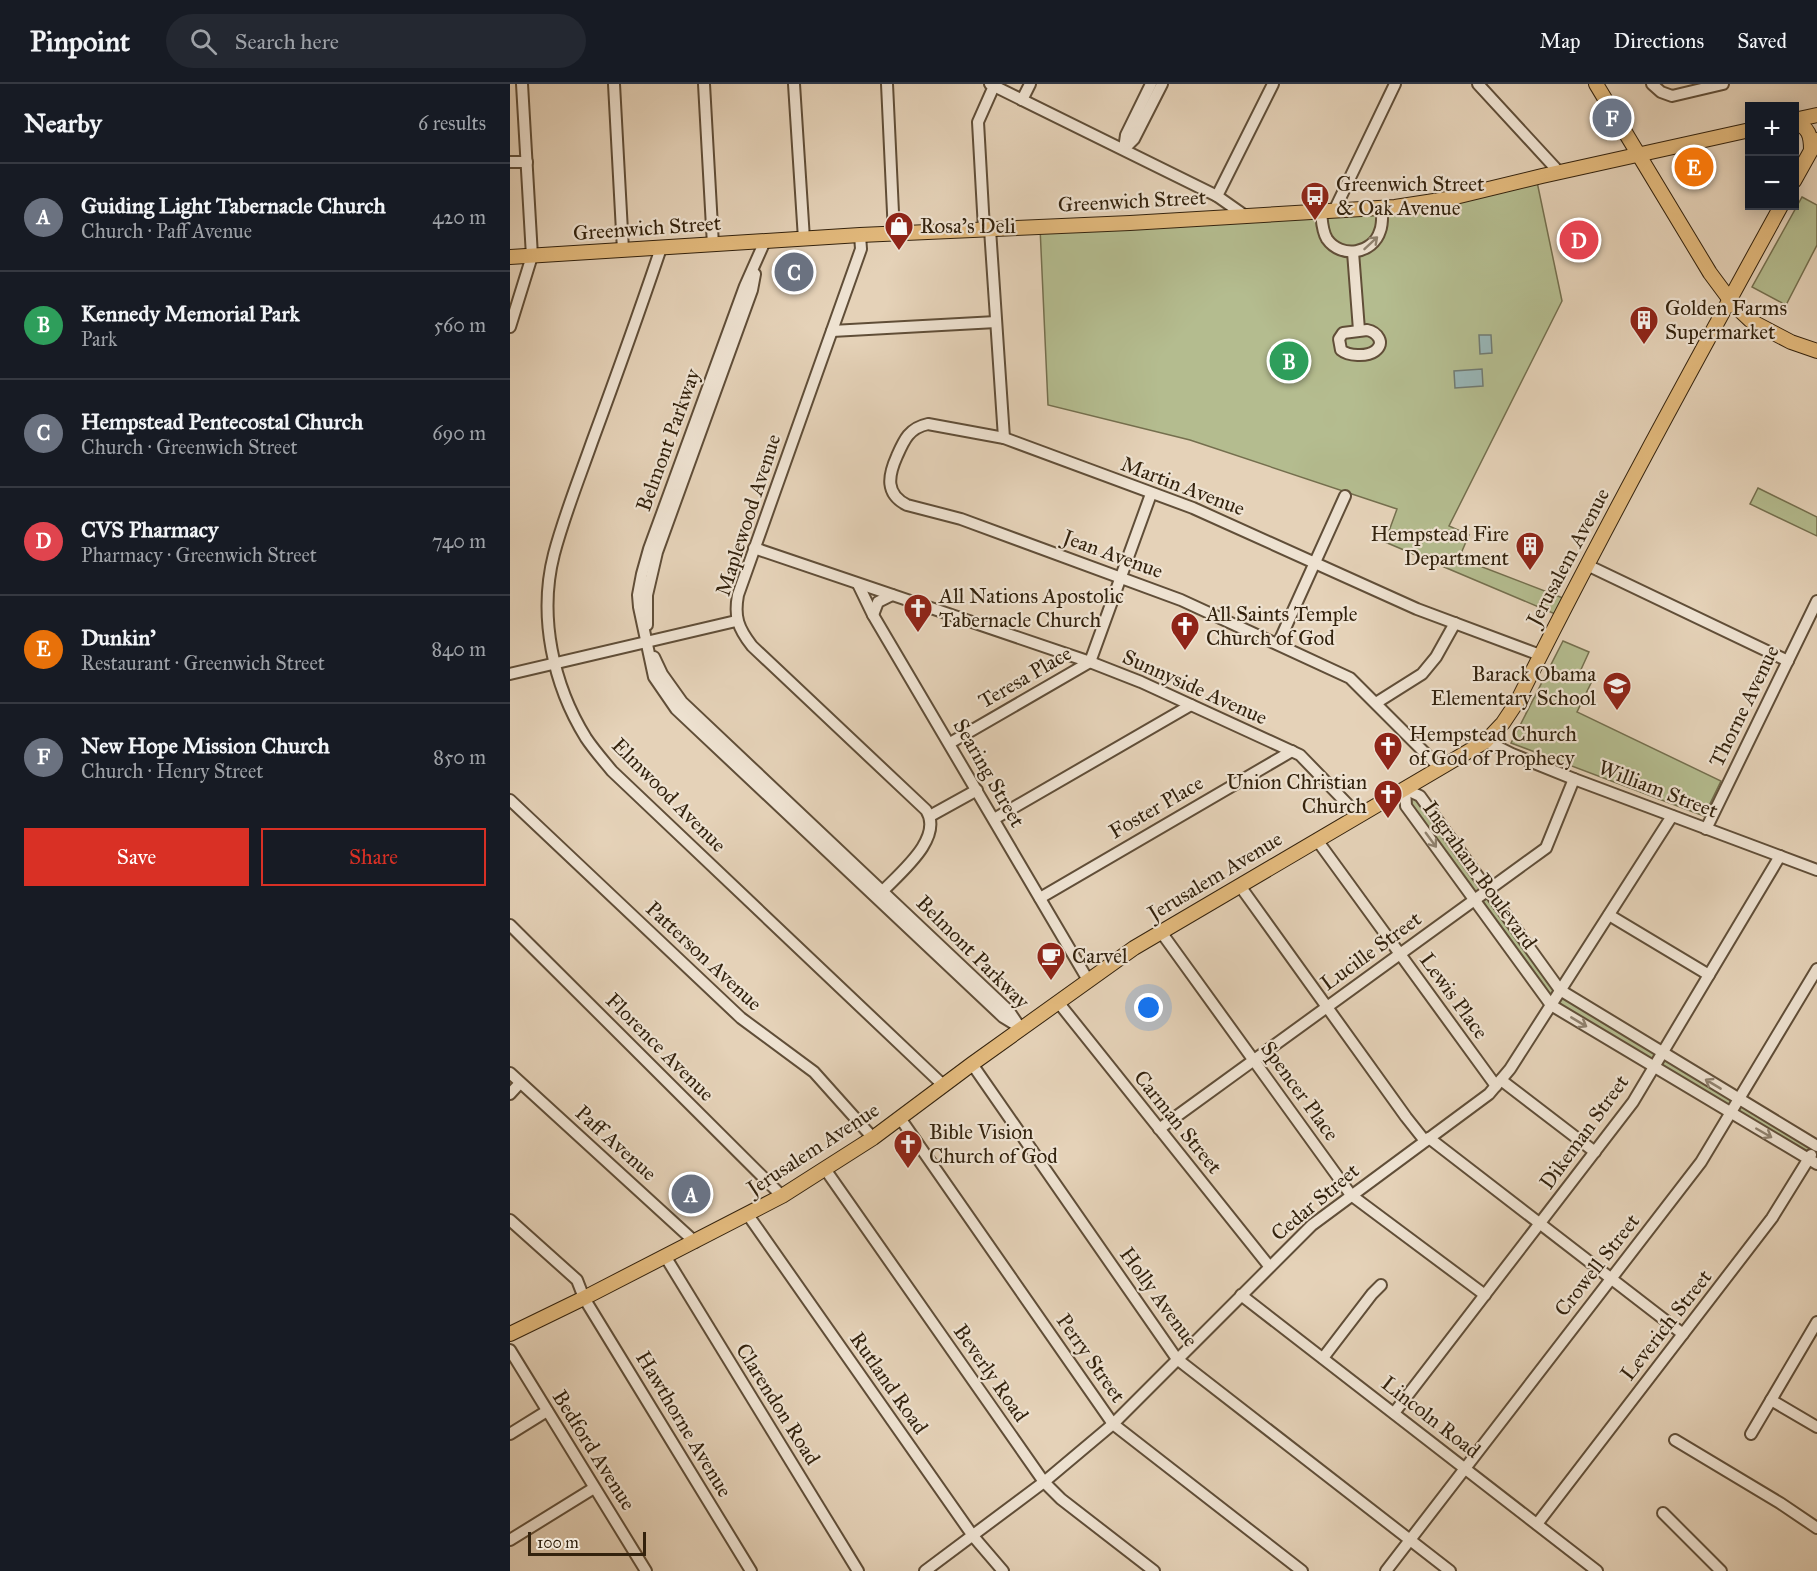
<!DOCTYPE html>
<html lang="en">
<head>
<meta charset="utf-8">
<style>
  :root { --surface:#171b24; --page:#242831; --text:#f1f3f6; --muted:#9ea1a6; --line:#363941; --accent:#d93025 }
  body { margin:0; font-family:"IM FELL Great Primer",serif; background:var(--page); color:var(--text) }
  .controls { position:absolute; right:18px; top:18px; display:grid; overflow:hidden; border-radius:0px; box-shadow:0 3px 15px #0003 }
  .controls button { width:54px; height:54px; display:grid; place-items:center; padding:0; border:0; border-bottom:2px solid var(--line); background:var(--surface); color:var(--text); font:30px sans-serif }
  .scale { position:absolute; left:18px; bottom:15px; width:118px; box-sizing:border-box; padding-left:6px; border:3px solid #33220d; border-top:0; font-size:16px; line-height:21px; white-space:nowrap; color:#33220d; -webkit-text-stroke:4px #eee2d1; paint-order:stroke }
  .you { position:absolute; left:639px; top:924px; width:21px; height:21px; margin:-15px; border:4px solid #fff; border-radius:50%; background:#1a73e8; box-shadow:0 0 0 9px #1a73e833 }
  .badge { display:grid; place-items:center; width:39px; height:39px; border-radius:50%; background:var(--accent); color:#fff; font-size:20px; font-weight:700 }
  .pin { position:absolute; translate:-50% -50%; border:3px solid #fff; box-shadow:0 2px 6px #0006 }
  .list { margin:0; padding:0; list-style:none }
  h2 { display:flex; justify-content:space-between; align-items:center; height:78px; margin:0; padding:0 24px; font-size:26px }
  h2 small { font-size:20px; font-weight:400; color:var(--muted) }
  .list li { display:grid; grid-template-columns:39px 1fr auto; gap:18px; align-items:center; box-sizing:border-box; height:108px; padding:0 24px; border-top:2px solid var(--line) }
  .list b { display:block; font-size:22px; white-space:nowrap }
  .list p { margin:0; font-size:20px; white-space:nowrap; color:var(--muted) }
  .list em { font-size:20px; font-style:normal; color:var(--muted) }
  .actions { display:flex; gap:12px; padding:18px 24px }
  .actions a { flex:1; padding:14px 0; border:2px solid var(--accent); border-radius:0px; text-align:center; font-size:21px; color:var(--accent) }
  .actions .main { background:var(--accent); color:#fff }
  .icon { flex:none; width:33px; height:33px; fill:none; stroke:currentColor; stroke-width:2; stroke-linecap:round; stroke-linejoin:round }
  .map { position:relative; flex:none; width:1307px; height:1487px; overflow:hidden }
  header { display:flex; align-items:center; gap:36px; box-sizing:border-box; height:84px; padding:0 30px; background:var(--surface); border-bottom:2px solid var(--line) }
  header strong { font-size:28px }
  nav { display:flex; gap:33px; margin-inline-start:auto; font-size:21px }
  .search { width:420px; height:54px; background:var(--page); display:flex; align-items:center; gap:15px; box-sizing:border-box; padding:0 21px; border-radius:33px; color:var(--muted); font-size:22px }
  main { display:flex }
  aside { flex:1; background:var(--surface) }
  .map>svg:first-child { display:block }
</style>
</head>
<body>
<header>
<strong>Pinpoint</strong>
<div class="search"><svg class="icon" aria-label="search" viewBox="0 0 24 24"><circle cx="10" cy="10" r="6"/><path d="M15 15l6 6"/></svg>Search here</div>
<nav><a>Map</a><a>Directions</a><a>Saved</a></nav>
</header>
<main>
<aside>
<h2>Nearby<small>6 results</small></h2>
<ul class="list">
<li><span class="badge" style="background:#6b7280">A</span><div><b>Guiding Light Tabernacle Church</b><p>Church · Paff Avenue</p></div><em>420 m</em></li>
<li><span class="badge" style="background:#2e9e5b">B</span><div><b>Kennedy Memorial Park</b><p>Park</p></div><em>560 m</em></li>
<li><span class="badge" style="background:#6b7280">C</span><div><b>Hempstead Pentecostal Church</b><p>Church · Greenwich Street</p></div><em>690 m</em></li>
<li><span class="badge" style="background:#e0444e">D</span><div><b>CVS Pharmacy</b><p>Pharmacy · Greenwich Street</p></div><em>740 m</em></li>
<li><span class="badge" style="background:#e8710a">E</span><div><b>Dunkin'</b><p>Restaurant · Greenwich Street</p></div><em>840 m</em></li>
<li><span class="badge" style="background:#6b7280">F</span><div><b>New Hope Mission Church</b><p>Church · Henry Street</p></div><em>850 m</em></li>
</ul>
<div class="actions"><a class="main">Save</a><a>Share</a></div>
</aside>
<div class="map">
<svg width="1307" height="1487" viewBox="0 0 1307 1487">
  <rect width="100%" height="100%" fill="#e5d2b8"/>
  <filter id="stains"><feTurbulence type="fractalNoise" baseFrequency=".00333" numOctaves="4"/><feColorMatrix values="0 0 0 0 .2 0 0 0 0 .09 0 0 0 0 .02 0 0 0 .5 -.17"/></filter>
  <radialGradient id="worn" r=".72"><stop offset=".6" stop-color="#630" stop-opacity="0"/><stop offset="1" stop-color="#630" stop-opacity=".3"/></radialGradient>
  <g fill="#b4bc8f" stroke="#746f4e" stroke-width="1.5">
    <polygon points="1026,93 1052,217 939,442 959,451 949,474 1058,516 1050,532 875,458 887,425 680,356 538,321 530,143 885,123"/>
    <polygon points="1292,113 1307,121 1307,161 1276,221 1242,203"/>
    <polygon points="1248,404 1307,433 1307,452 1240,420"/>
    <polygon points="1053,557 1079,568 1069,590 1082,597 1067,628 1211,697 1194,732 1001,659"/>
    <polygon points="895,705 910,712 1050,906 1307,1062 1307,1080 1041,921 896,722"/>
  </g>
  <g fill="#98b6b7" stroke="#707b73" stroke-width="1.5">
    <polygon points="969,251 981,251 982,269 970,270"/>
    <polygon points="972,285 973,302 945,304 944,287"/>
  </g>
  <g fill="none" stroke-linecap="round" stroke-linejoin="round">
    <g stroke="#604e38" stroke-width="14">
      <g id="minor">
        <polyline points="104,0 113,166"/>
        <polyline points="194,0 203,161"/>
        <polyline points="284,0 294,155"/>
        <polyline points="377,0 384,150"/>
        <polyline points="480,0 707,112 734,131"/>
        <polyline points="968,0 1049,88"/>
        <polyline points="1142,0 1151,8 1162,12 1213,0"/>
        <polyline points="512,16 520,0"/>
        <polyline points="614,65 624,55 652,0"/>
        <polyline points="614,65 616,51 641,0"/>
        <polyline points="0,78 17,78"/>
        <polyline points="707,112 763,0"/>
        <polyline points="824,127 885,0"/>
        <path d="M811,128c1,9 1,19 6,27 14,20 46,15 53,-8 3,-7 2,-16 2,-24"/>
        <polyline points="474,145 468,38 484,2"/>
        <polyline points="480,145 494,354"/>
        <path d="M350,151l1,14 -123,346c-4,22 0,33 14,51l174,164c19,29 -29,65 -48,86"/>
        <polyline points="255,157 235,202 139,465 132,490 128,511 129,523 144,593 166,625 493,933 511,944"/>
        <path d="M151,164c-22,65 -45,129 -69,194 -13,37 -28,74 -38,112 -16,62 -1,131 32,184 8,12 17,22 26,33l331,314"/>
        <polyline points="843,168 849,246"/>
        <polyline points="0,243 22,172 12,0"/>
        <path d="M857,246c10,2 19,13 8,21 -8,6 -27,5 -34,-1l-2,-11 4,-6z"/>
        <polyline points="322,247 486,238"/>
        <polyline points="244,464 580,578 631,598 790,671 849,732"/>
        <polyline points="1077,481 1278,577"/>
        <polyline points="348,500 363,531 578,896"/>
        <polyline points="363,531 368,518 382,511"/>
        <polyline points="137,541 137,511 147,468 242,206 245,190"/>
        <polyline points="768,560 835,412"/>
        <polyline points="144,573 152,590 172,618 499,927 509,942"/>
        <polyline points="0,590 226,537"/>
        <polyline points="866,619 912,590 926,573 945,539"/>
        <polyline points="976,657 1002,670 1064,695 1307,786"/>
        <polyline points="440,659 580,578 641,410"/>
        <path d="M930,684l-90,-90 -169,-78 -220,-81 -54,-14c-22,-11 -19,-29 -10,-49 7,-16 12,-28 31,-32l76,14 189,70 224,101 123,46"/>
        <polyline points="895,705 896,722 1041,921 1307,1080"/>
        <polyline points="895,705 910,712 1050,906 1307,1062"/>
        <polyline points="0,716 231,934 304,988 363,1054"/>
        <polyline points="420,732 467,706"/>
        <polyline points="484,735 681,621"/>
        <polyline points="1196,745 1307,517"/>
        <polyline points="807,756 986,1002"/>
        <polyline points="730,802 896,1033 915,1057"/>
        <polyline points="530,814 782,667"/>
        <polyline points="1099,831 1199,891"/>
        <polyline points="0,841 272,1112"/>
        <polyline points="651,848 841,1111 975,1211"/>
        <polyline points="548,918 759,1182"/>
        <polyline points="462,980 667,1275 940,1487"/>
        <polyline points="0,989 185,1158"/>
        <polyline points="991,996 1085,1068"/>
        <polyline points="0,1010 10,999"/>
        <polyline points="390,1034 603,1340 792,1487"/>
        <polyline points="649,1045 1036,764 1064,695"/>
        <polyline points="919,1054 1173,1250"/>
        <polyline points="315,1085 534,1398 551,1415 644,1487"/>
        <polyline points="238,1131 463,1452 493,1487"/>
        <polyline points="0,1136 67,1196 74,1214 241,1487"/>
        <polyline points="155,1172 348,1487"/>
        <polyline points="731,1211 1087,1487"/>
        <polyline points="0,1266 136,1487"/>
        <polyline points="813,1274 862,1210 871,1201"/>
        <polyline points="1261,1316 1307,1343"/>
        <polyline points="884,1329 1123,1018 1270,772"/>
        <polyline points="0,1350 37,1327"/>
        <polyline points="1241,1350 1307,1238"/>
        <polyline points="1165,1356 1270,1419 1307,1444"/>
        <polyline points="1153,1429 1211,1487"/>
        <polyline points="1027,1440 1262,1134 1301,1071"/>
        <polyline points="0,1456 84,1404"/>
        <polyline points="415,1487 534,1398 603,1340 802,1141 979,1010 1000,985 1162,732"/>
        <polyline points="876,1487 1191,1078 1307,885"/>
      </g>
    </g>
    <g stroke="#33220d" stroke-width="16">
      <g id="major">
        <polyline points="1086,0 1200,189 1223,220 1241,237 1281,258 1307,267"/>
        <polyline points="1284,36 1307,31"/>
        <path d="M1284,38c15,5 17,14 17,28"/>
        <polyline points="1284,97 1307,56"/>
        <polyline points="0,173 350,151 620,139 885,123 937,115 1032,92 1240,46"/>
        <path d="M0,1250l74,-36 198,-102 91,-58 99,-74 162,-116 352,-207 17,-18 14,-21c84,-168 174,-332 264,-496"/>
      </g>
    </g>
    <use href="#minor" stroke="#eee2d1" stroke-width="10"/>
    <use href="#major" stroke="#e2b97c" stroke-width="14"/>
  </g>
  <defs><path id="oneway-shaft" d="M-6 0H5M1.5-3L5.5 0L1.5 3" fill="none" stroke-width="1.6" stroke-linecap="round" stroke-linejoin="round" transform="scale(1.5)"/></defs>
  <g stroke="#90826f">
    <use href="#oneway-shaft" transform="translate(861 159) rotate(-43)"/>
    <use href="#oneway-shaft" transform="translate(921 756) rotate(54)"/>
    <use href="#oneway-shaft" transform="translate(1069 938) rotate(31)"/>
    <use href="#oneway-shaft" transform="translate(1203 1000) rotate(-149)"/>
    <use href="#oneway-shaft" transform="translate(1254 1049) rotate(30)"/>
  </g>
  <defs>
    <g id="bus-pin" transform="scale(1.5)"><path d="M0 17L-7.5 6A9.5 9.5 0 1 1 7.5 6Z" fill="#8f2418" stroke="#eee2d1"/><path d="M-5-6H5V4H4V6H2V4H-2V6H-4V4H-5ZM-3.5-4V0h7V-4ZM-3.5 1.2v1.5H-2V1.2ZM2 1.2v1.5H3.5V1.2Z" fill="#fff"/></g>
    <g id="shop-pin" transform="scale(1.5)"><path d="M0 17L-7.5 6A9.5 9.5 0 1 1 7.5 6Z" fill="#8f2418" stroke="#eee2d1"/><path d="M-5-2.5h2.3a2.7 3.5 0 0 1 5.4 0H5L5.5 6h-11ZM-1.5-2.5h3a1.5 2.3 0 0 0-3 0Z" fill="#fff"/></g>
    <g id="building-pin" transform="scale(1.5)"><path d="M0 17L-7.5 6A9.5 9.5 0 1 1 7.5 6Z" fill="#8f2418" stroke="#eee2d1"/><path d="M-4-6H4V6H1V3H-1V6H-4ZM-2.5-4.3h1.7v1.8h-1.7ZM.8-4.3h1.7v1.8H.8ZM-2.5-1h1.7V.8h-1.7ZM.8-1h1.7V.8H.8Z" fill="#fff"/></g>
    <g id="church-pin" transform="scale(1.5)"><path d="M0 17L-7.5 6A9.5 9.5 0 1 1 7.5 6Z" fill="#8f2418" stroke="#eee2d1"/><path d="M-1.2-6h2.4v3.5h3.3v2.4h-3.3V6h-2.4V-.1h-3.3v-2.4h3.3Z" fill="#fff"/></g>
    <g id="school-pin" transform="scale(1.5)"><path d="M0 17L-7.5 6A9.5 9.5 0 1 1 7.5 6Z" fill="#8f2418" stroke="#eee2d1"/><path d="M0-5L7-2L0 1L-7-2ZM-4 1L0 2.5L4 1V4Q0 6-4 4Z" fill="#fff"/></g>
    <g id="cafe-pin" transform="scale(1.5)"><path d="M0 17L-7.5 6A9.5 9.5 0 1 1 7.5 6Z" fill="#8f2418" stroke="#eee2d1"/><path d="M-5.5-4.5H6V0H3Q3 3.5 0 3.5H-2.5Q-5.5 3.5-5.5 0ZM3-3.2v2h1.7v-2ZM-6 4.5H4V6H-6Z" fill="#fff"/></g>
  </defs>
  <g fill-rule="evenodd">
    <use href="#bus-pin" x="805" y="112"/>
    <use href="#shop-pin" x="389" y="142"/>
    <use href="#building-pin" x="1134" y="236"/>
    <use href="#building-pin" x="1020" y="462"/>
    <use href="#church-pin" x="408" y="524"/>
    <use href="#church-pin" x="675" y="542"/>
    <use href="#school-pin" x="1107" y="602"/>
    <use href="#church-pin" x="878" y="662"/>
    <use href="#church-pin" x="878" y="710"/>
    <use href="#cafe-pin" x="541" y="872"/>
    <use href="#church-pin" x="398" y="1060"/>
  </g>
  <g text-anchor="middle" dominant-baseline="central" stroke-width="4.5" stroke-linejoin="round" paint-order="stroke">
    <g font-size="21" fill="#33220d" stroke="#eee2d1" text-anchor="start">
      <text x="826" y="100">Greenwich Street<tspan x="826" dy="24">&amp; Oak Avenue</tspan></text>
      <text x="410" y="142">Rosa's Deli</text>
      <text x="1155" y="224">Golden Farms<tspan x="1155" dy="24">Supermarket</tspan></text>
      <text x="999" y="450" text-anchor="end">Hempstead Fire<tspan x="999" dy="24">Department</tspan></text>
      <text x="429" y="512">All Nations Apostolic<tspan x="429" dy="24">Tabernacle Church</tspan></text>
      <text x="696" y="530">All Saints Temple<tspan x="696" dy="24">Church of God</tspan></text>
      <text x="1086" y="590" text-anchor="end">Barack Obama<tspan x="1086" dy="24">Elementary School</tspan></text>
      <text x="899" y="650">Hempstead Church<tspan x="899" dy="24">of God of Prophecy</tspan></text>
      <text x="857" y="698" text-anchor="end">Union Christian<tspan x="857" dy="24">Church</tspan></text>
      <text x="562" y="872">Carvel</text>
      <text x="419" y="1048">Bible Vision<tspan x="419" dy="24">Church of God</tspan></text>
    </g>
    <g font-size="21" fill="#33220d" stroke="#eee2d1">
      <text transform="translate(622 117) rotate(-3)">Greenwich Street</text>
      <text transform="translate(137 144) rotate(-4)">Greenwich Street</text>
      <text transform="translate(158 356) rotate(-70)">Belmont Parkway</text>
      <text transform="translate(673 402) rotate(21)">Martin Avenue</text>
      <text transform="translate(238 431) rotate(-72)">Maplewood Avenue</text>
      <text transform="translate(603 470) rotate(20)">Jean Avenue</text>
      <text transform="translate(1058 473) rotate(-62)">Jerusalem Avenue</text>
      <text transform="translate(515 593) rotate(-30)">Teresa Place</text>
      <text transform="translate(685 603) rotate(24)">Sunnyside Avenue</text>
      <text transform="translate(1234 622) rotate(-64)">Thorne Avenue</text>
      <text transform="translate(479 689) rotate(60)">Searing Street</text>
      <text transform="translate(1148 705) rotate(21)">William Street</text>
      <text transform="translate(159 711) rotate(45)">Elmwood Avenue</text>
      <text transform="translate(646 723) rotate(-30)">Foster Place</text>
      <text transform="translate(970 791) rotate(54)">Ingraham Boulevard</text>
      <text transform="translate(705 792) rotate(-31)">Jerusalem Avenue</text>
      <text transform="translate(861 867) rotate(-36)">Lucille Street</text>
      <text transform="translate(463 868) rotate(45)">Belmont Parkway</text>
      <text transform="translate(194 872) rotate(43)">Patterson Avenue</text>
      <text transform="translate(944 912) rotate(54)">Lewis Place</text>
      <text transform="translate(150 963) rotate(45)">Florence Avenue</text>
      <text transform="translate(790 1007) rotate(54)">Spencer Place</text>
      <text transform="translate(668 1038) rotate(51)">Carman Street</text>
      <text transform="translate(1074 1048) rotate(-54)">Dikeman Street</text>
      <text transform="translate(106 1059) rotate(42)">Paff Avenue</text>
      <text transform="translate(303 1065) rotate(-33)">Jerusalem Avenue</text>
      <text transform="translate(805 1118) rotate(-40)">Cedar Street</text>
      <text transform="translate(1087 1181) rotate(-52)">Crowell Street</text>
      <text transform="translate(649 1213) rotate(54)">Holly Avenue</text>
      <text transform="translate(1156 1241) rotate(-52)">Leverich Street</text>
      <text transform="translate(581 1274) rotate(55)">Perry Street</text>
      <text transform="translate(481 1289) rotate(55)">Beverly Road</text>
      <text transform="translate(379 1299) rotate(55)">Rutland Road</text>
      <text transform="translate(268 1320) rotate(58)">Clarendon Road</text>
      <text transform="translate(921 1333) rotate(38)">Lincoln Road</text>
      <text transform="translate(174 1340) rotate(59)">Hawthorne Avenue</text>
      <text transform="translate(84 1366) rotate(58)">Bedford Avenue</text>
    </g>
  </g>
  <rect width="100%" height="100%" filter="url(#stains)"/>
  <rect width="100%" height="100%" fill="url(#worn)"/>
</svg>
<div class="controls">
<button>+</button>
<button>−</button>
</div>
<div class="scale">100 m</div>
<div class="you"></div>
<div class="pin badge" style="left:181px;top:1110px;background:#6b7280">A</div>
<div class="pin badge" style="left:779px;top:277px;background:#2e9e5b">B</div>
<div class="pin badge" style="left:284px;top:188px;background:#6b7280">C</div>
<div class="pin badge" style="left:1069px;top:156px;background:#e0444e">D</div>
<div class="pin badge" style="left:1184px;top:83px;background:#e8710a">E</div>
<div class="pin badge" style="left:1102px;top:34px;background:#6b7280">F</div>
</div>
</main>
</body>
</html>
